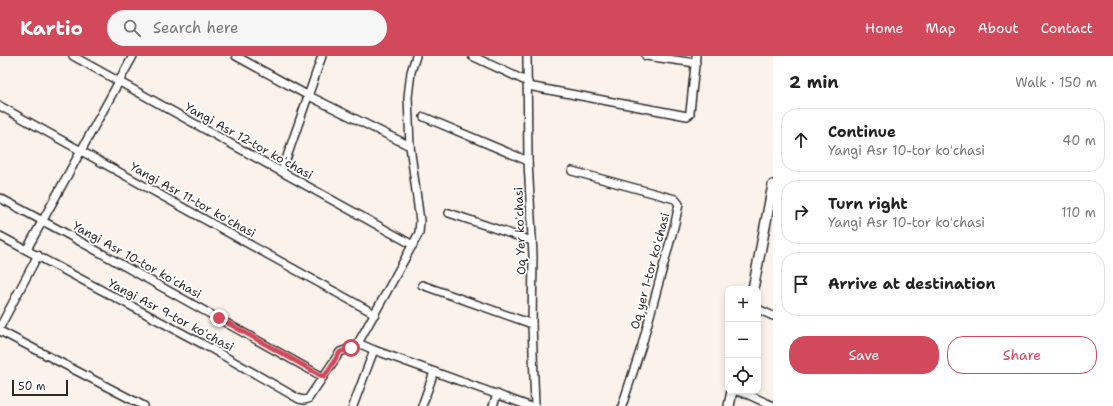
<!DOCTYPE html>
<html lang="en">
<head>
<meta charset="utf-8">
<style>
  :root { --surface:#fff; --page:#f6f6f6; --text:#222; --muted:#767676; --line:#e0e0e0; --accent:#d1495b }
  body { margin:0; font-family:"Shantell Sans",sans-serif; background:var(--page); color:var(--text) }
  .controls { position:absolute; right:12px; bottom:12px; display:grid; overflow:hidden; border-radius:8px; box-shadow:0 2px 6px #0003 }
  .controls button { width:36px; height:36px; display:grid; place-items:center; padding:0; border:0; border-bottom:1px solid var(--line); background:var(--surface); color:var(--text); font:20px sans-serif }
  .scale { position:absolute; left:12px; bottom:10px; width:56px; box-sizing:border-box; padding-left:4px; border:2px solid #2b2b2b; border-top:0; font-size:11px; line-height:14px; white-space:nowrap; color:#2b2b2b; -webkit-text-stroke:3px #fff; paint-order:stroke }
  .stop { position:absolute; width:12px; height:12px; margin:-9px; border:3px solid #d1495b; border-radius:50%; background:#fff }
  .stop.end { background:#d1495b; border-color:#fff; box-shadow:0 1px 4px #0008 }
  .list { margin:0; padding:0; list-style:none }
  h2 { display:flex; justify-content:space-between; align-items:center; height:52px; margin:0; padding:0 16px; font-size:17px }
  h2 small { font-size:13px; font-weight:400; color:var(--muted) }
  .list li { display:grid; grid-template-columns:26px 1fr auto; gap:12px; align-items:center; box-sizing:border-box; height:64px; margin:0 8px 8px; padding:0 8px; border:1px solid var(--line); border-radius:16px }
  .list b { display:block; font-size:15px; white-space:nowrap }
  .list p { margin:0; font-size:13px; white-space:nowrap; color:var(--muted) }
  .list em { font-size:13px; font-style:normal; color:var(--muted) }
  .actions { display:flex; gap:8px; padding:12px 16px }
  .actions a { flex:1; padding:9px 0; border:1px solid var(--accent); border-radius:16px; text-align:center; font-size:14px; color:var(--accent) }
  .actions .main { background:var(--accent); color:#fff }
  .icon { flex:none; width:22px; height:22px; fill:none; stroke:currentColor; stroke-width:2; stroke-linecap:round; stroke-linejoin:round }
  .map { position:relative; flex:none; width:773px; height:350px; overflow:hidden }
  header { display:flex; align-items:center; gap:24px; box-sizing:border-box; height:56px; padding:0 20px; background:var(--accent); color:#fff }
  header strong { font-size:19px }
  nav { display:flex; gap:22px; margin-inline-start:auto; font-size:14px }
  .search { width:280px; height:36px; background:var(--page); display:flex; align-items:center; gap:10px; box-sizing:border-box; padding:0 14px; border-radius:22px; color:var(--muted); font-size:15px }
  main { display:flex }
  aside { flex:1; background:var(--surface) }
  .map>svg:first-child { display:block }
</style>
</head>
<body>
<header>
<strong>Kartio</strong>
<div class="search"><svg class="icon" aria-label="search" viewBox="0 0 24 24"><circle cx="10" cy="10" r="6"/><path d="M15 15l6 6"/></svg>Search here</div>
<nav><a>Home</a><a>Map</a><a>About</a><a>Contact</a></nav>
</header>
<main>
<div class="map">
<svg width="773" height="350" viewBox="0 0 773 350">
  <rect width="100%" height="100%" fill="#fbf2eb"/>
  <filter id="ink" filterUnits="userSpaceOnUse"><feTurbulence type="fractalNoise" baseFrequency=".025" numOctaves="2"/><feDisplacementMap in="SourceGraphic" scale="8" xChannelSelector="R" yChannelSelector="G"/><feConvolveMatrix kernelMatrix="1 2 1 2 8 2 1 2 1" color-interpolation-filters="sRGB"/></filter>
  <g filter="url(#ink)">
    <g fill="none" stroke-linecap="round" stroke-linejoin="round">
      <g stroke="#2b2b2b" stroke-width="10">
        <g id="minor">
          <polyline points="73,0 413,189"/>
          <polyline points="236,0 307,39 410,90"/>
          <polyline points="472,0 528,26"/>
          <polyline points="527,0 528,105 533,200 532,268 535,350"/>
          <polyline points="646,0 696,7"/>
          <polyline points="528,30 687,60 690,58 690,56 696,0"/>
          <polyline points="0,50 375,258"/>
          <polyline points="424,61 528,105"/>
          <polyline points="282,115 322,0"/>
          <polyline points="572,115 675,143 679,148 675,167 642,289 622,350"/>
          <polyline points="0,142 65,177 323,321 340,296 351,292 358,287 385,239 419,177 420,165 410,90 408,41 411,16 416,0"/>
          <polyline points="449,157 532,185"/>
          <polyline points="0,180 210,292 299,343 304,344 308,343 323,321"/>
          <polyline points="27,193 133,0"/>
          <polyline points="422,229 532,268"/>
          <polyline points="758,253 773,260"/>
          <polyline points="0,271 38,199"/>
          <polyline points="0,275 144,350"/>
          <polyline points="358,287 374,294 529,350"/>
          <polyline points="736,335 749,339 773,350"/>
          <polyline points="353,350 374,294"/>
          <polyline points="422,350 434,316"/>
          <polyline points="493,350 497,338"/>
        </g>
      </g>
      <g stroke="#2b2b2b" stroke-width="12">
        <g id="tertiary">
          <polyline points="753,233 773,129"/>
          <polyline points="729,350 732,335"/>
        </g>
      </g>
      <use href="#minor" stroke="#fff" stroke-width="7"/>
      <use href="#tertiary" stroke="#fff" stroke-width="9"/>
    </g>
  </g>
  <g fill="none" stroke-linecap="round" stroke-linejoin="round" filter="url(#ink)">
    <polyline stroke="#d1495b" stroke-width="5" points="219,262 324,321 340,296 351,292"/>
  </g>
  <g text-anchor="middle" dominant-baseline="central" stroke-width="3.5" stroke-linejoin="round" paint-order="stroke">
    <g font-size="12" fill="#2b2b2b" stroke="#fff">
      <text transform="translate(249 85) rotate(29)">Yangi Asr 12-tor koʻchasi</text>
      <text transform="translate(193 144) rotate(29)">Yangi Asr 11-tor koʻchasi</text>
      <text transform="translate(520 175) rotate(-92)">Oq Yer koʻchasi</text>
      <text transform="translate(137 204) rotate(29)">Yangi Asr 10-tor koʻchasi</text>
      <text transform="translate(650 215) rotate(-75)">Oq yer 1-tor koʻchasi</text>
      <text transform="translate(171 259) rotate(28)">Yangi Asr 9-tor koʻchasi</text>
    </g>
  </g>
</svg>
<div class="controls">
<button>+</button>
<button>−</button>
<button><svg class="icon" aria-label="locate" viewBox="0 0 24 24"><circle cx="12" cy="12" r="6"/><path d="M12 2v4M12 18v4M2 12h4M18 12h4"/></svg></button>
</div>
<div class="scale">50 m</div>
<div class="stop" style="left:351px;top:292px"></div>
<div class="stop end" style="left:219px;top:262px"></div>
</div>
<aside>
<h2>2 min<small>Walk · 150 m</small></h2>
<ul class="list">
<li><svg class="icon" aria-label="ahead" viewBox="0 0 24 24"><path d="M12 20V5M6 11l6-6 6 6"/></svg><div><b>Continue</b><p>Yangi Asr 10-tor koʻchasi</p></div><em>40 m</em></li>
<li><svg class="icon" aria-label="right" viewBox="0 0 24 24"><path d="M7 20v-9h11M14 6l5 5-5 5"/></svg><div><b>Turn right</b><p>Yangi Asr 10-tor koʻchasi</p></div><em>110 m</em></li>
<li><svg class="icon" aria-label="arrive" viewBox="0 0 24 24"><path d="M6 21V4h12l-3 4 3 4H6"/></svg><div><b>Arrive at destination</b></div></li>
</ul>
<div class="actions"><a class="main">Save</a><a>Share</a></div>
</aside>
</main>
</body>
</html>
